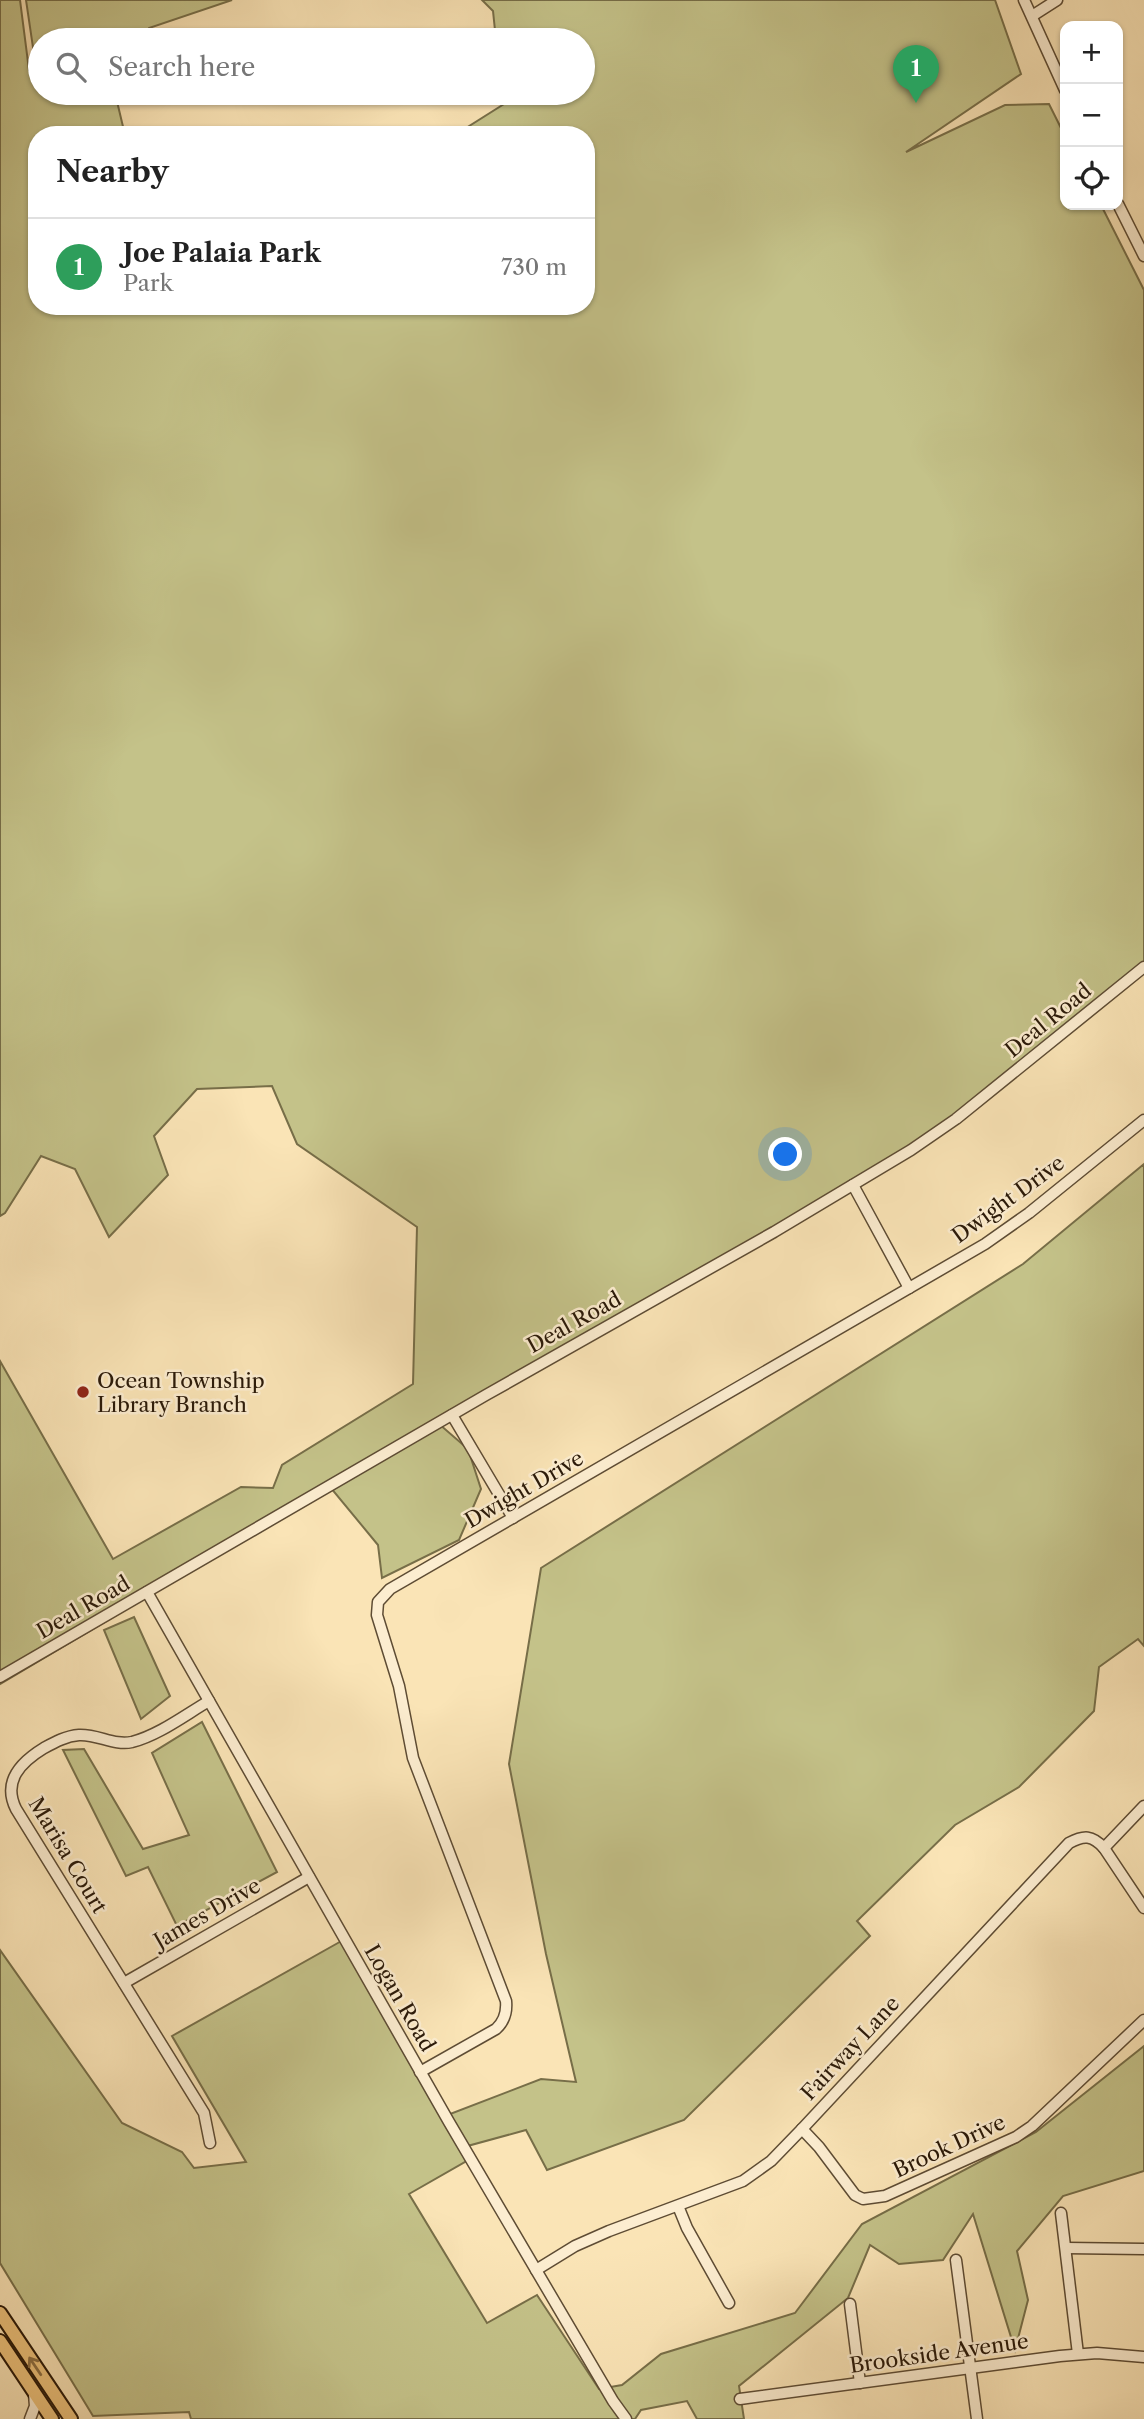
<!DOCTYPE html>
<html lang="en">
<head>
<meta charset="utf-8">
<style>
  :root { --surface:#fff; --page:#f6f6f6; --text:#222; --muted:#767676; --line:#e0e0e0; --accent:#0f766e }
  body { margin:0; font-family:"Libre Caslon Text",serif; background:var(--page); color:var(--text) }
  .controls { position:absolute; right:21px; top:21px; display:grid; overflow:hidden; border-radius:14px; box-shadow:0 2px 5px #0004 }
  .controls button { width:63px; height:63px; display:grid; place-items:center; padding:0; border:0; border-bottom:2px solid var(--line); background:var(--surface); color:var(--text); font:35px sans-serif }
  .you { position:absolute; left:786px; top:1155px; width:24px; height:24px; margin:-18px; border:5px solid #fff; border-radius:50%; background:#1a73e8; box-shadow:0 0 0 10px #1a73e833 }
  .badge { display:grid; place-items:center; width:46px; height:46px; border-radius:50%; background:var(--accent); color:#fff; font-size:23px; font-weight:700 }
  .pin { position:absolute; translate:-50% -58px; filter:drop-shadow(0 2px 4px #0008) }
  .pin::after { content:''; position:absolute; top:37px; width:24px; height:21px; background:inherit; clip-path:polygon(0 0,100% 0,50% 100%) }
  .list { margin:0; padding:0; list-style:none }
  h2 { display:flex; justify-content:space-between; align-items:center; height:91px; margin:0; padding:0 28px; font-size:30px }
  h2 small { font-size:23px; font-weight:400; color:var(--muted) }
  .list li { display:grid; grid-template-columns:46px 1fr auto; gap:21px; align-items:center; box-sizing:border-box; height:98px; padding:0 28px; border-top:2px solid var(--line) }
  .list b { display:block; font-size:26px; white-space:nowrap }
  .list p { margin:0; font-size:23px; white-space:nowrap; color:var(--muted) }
  .list em { font-size:23px; font-style:normal; color:var(--muted) }
  .icon { flex:none; width:38px; height:38px; fill:none; stroke:currentColor; stroke-width:2; stroke-linecap:round; stroke-linejoin:round }
  .map { position:relative; flex:none; width:1144px; height:2419px; overflow:hidden }
  .search { position:absolute; background:var(--surface); box-shadow:0 2px 5px #0004; left:28px; top:28px; width:567px; height:77px; display:flex; align-items:center; gap:18px; box-sizing:border-box; padding:0 24px; border-radius:38px; color:var(--muted); font-size:26px }
  .panel { position:absolute; background:var(--surface); box-shadow:0 2px 5px #0004; left:28px; top:126px; width:567px; height:189px; border-radius:28px }
  .map>svg:first-child { display:block }
</style>
</head>
<body>
<div class="map">
<svg width="1144" height="2419" viewBox="0 0 1144 2419">
  <rect width="100%" height="100%" fill="#fae4b6"/>
  <filter id="stains"><feTurbulence type="fractalNoise" baseFrequency=".00286" numOctaves="4"/><feColorMatrix values="0 0 0 0 .2 0 0 0 0 .09 0 0 0 0 .02 0 0 0 .5 -.17"/></filter>
  <radialGradient id="worn" r=".72"><stop offset=".6" stop-color="#630" stop-opacity="0"/><stop offset="1" stop-color="#630" stop-opacity=".3"/></radialGradient>
  <g fill="#c4c289" stroke="#776e48" stroke-width="2">
    <polygon points="0,0 20,0 29,70 40,69 40,93 115,93 125,135 37,135 37,306 586,306 586,135 455,135 504,104 503,93 583,93 583,40 496,40 493,11 482,0 995,0 1021,74 906,152 1005,105 1049,104 1065,136 1065,205 1101,205 1144,290 1144,968 942,1131 439,1424 468,1449 481,1489 459,1540 382,1578 378,1545 331,1488 0,1684 0,1361 113,1559 241,1487 273,1488 282,1465 413,1384 417,1227 297,1144 272,1086 197,1089 154,1136 168,1175 109,1237 75,1169 41,1156 5,1213 0,1216"/>
    <polygon points="26,0 232,0 149,28 144,40 40,40 40,61 35,61"/>
    <polygon points="1144,1164 1144,1646 1138,1639 1099,1667 1094,1711 1019,1787 955,1825 857,1921 870,1936 684,2120 547,2170 526,2130 464,2147 470,2159 409,2194 487,2323 537,2295 599,2389 622,2385 661,2354 795,2313 862,2224 1036,2132 1144,2046 1144,2171 1063,2196 1017,2251 1028,2300 1015,2350 973,2214 943,2260 899,2264 870,2245 848,2298 739,2386 744,2419 697,2419 687,2401 641,2410 635,2419 191,2419 189,2412 93,2416 0,2263 0,1950 122,2123 182,2152 194,2168 246,2162 172,2036 345,1939 445,2116 541,2079 576,2082 546,1954 509,1764 541,1568 1023,1264"/>
    <polygon points="134,1617 170,1696 141,1719 104,1630"/>
    <polygon points="202,1722 277,1872 177,1926 148,1867 126,1876 63,1750 84,1749 143,1849 189,1835 152,1753"/>
  </g>
  <g fill="none" stroke-linecap="round" stroke-linejoin="round">
    <g stroke="#5e4c34" stroke-width="13">
      <g id="minor">
        <polyline points="1024,0 1065,90"/>
        <polyline points="1032,16 1057,0"/>
        <polyline points="1118,204 1144,256"/>
        <polyline points="853,1185 909,1288"/>
        <polyline points="452,1415 513,1518"/>
        <polyline points="147,1592 449,2122 613,2401 626,2419"/>
        <polyline points="0,1677 486,1395 774,1232 911,1150 956,1119 1144,967"/>
        <path d="M209,1701c-24,14 -50,34 -77,41 -18,4 -34,-8 -53,-7 -13,1 -24,7 -35,13 -23,14 -42,33 -28,61l188,304 6,30"/>
        <polyline points="1104,1848 1144,1806"/>
        <polyline points="124,1983 309,1877"/>
        <path d="M420,2072l76,-43c9,-8 11,-17 10,-28l-93,-243 -14,-72 -22,-71 1,-13 12,-13 595,-345 44,-31 115,-93"/>
        <polyline points="802,2129 819,2147 855,2195 863,2199 885,2196 1016,2137 1032,2126 1144,2020"/>
        <polyline points="678,2206 687,2228 729,2303"/>
        <polyline points="1061,2213 1078,2354"/>
        <polyline points="1066,2248 1144,2249"/>
        <polyline points="956,2260 977,2419"/>
        <path d="M536,2270l39,-24 34,-15 134,-50 28,-20 31,-32 267,-286c15,-8 23,-8 35,5l40,60"/>
        <polyline points="850,2304 860,2383"/>
        <polyline points="740,2399 1060,2356 1097,2353 1144,2357"/>
        <polyline points="30,2419 35,2406 34,2394"/>
      </g>
    </g>
    <g stroke="#2a1908" stroke-width="16">
      <g id="major">
        <polyline points="0,2313 71,2419"/>
        <polyline points="0,2341 52,2419"/>
      </g>
    </g>
    <use href="#minor" stroke="#fcedd0" stroke-width="10"/>
    <use href="#major" stroke="#edc27b" stroke-width="12"/>
  </g>
  <defs><path id="oneway-shaft" d="M-6 0H5M1.5-3L5.5 0L1.5 3" fill="none" stroke-width="1.6" stroke-linecap="round" stroke-linejoin="round" transform="scale(1.75)"/></defs>
  <use stroke="#8c6e42" href="#oneway-shaft" transform="translate(35 2366) rotate(-124)"/>
  <circle fill="#8f2418" stroke="#fcedd0" stroke-width="2.5" cx="83" cy="1392" r="7"/>
  <g text-anchor="middle" dominant-baseline="central" stroke-width="5" stroke-linejoin="round" paint-order="stroke">
    <g font-size="21" fill="#2a1908" stroke="#fcedd0">
      <text transform="translate(1048 1020) rotate(-39)">Deal Road</text>
      <text transform="translate(1008 1199) rotate(-36)">Dwight Drive</text>
      <text transform="translate(574 1322) rotate(-29)">Deal Road</text>
      <text transform="translate(524 1489) rotate(-30)">Dwight Drive</text>
      <text transform="translate(83 1607) rotate(-30)">Deal Road</text>
      <text transform="translate(68 1855) rotate(59)">Marisa Court</text>
      <text transform="translate(207 1913) rotate(-30)">James Drive</text>
      <text transform="translate(400 1998) rotate(60)">Logan Road</text>
      <text transform="translate(850 2048) rotate(-47)">Fairway Lane</text>
      <text transform="translate(949 2146) rotate(-25)">Brook Drive</text>
      <text transform="translate(939 2353) rotate(-8)">Brookside Avenue</text>
    </g>
    <g font-size="21" fill="#2a1908" stroke="#fcedd0" text-anchor="start">
      <text x="97" y="1380">Ocean Township<tspan x="97" dy="24">Library Branch</tspan></text>
    </g>
  </g>
  <rect width="100%" height="100%" filter="url(#stains)"/>
  <rect width="100%" height="100%" fill="url(#worn)"/>
</svg>
<div class="controls">
<button>+</button>
<button>−</button>
<button><svg class="icon" aria-label="locate" viewBox="0 0 24 24"><circle cx="12" cy="12" r="6"/><path d="M12 2v4M12 18v4M2 12h4M18 12h4"/></svg></button>
</div>
<div class="you"></div>
<div class="pin badge" style="left:916px;top:103px;background:#2e9e5b">1</div>
<div class="search"><svg class="icon" aria-label="search" viewBox="0 0 24 24"><circle cx="10" cy="10" r="6"/><path d="M15 15l6 6"/></svg>Search here</div>
<section class="panel">
<h2>Nearby<small></small></h2>
<ul class="list">
<li><span class="badge" style="background:#2e9e5b">1</span><div><b>Joe Palaia Park</b><p>Park</p></div><em>730 m</em></li>
</ul>
</section>
</div>
</body>
</html>
